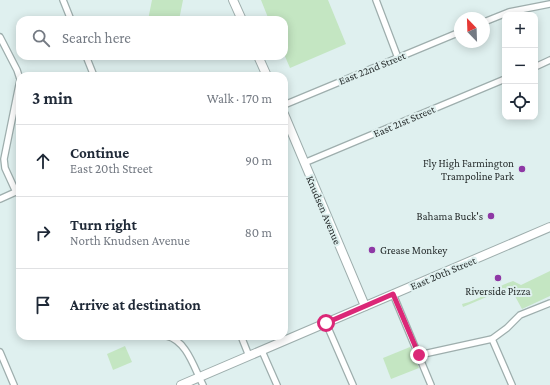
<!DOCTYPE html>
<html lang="en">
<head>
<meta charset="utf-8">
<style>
  :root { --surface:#fff; --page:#f2f2f3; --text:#1f2937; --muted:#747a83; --line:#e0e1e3 }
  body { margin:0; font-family:"Crimson Pro",serif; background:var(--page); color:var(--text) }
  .controls { position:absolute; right:12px; top:12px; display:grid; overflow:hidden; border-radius:8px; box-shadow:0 2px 10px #0003 }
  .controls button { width:36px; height:36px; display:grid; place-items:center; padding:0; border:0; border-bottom:1px solid var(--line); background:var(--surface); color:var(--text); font:20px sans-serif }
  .compass { position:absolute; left:454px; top:12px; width:36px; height:36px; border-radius:50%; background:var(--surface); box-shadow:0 2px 10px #0003; rotate:337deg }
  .stop { position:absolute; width:12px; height:12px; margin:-9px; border:3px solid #db2777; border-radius:50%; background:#fff }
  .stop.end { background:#db2777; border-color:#fff; box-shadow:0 1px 4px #0008 }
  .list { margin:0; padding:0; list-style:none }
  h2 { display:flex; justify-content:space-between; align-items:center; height:52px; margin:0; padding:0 16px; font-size:17px }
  h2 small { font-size:13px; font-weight:400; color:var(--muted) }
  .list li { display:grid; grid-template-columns:26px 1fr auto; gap:12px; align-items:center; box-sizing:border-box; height:72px; padding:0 16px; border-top:1px solid var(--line) }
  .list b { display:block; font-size:15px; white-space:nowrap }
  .list p { margin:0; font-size:13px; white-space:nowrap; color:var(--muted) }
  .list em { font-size:13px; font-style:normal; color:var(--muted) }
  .icon { flex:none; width:22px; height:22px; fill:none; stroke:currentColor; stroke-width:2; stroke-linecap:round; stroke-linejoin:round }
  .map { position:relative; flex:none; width:550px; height:385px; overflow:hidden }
  .search { position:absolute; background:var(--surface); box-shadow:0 2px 10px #0003; left:16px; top:16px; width:272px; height:44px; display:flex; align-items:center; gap:10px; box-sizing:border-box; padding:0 14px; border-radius:12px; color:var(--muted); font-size:15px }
  .panel { position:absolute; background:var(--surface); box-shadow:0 2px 10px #0003; left:16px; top:72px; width:272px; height:268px; border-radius:12px }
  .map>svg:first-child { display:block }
</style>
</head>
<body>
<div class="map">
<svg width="550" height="385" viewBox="0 0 550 385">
  <rect width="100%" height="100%" fill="#dff0ef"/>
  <g fill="#c4e6c2">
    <polygon points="152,0 183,0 179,20 148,20"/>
    <polygon points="261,0 328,0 346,44 290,68 284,54 284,20 269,20"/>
    <path d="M550,271v25l-28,13 -12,-22 -47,20 -1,-3c19,-4 33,-17 51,-23l8,4z"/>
    <polygon points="125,346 132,362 113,370 107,354"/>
    <polygon points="410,347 419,368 391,379 383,358"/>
  </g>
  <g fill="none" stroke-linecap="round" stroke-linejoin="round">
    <g stroke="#9eaead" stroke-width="8">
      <g id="street">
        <polyline points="63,0 71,20"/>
        <polyline points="376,0 398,58"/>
        <polyline points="484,22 509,12 550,4"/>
        <polyline points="0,37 17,70 20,79"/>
        <polyline points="86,56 94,76"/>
        <polyline points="535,67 550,60"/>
        <polyline points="284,105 460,32"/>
        <polyline points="304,163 505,79"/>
        <polyline points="16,192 5,168 4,159 20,80"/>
        <polyline points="0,199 20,190"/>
        <polyline points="393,294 431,385"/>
        <polyline points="326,323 353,385"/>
        <path d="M167,336c20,5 27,32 36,49"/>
        <polyline points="241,336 249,356"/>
        <polyline points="492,339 512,385"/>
        <polyline points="262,351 277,385"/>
        <polyline points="0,352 14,385"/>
        <polyline points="419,355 492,339 507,328 520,315 550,303"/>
      </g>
    </g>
    <g stroke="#9eaead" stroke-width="10">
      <g id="secondary">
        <polyline points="233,0 242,20"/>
        <polyline points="258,56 267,76"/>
        <polyline points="284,114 365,306"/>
        <polyline points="181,385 550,227"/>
      </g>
    </g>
    <use href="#street" stroke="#fff" stroke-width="5.5"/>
    <use href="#secondary" stroke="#fff" stroke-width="8"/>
  </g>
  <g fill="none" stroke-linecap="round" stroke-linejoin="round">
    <polyline stroke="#db2777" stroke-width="5" points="326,323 393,294 419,355"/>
  </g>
  <g fill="#8e38a5" stroke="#dff0ef" stroke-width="1.5">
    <circle cx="522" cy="169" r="4"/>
    <circle cx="491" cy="216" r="4"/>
    <circle cx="372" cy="250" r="4"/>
    <circle cx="498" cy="278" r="4"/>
  </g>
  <g text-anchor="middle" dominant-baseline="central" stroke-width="4" stroke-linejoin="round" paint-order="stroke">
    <g font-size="11" fill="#272d2d" stroke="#dff0ef">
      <text transform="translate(372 68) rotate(-22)">East 22nd Street</text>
      <text transform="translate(404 121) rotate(-23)">East 21st Street</text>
      <text transform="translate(324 210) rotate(67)">Knudsen Avenue</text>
      <text transform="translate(443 273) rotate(-23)">East 20th Street</text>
    </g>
    <g font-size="11" fill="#272d2d" stroke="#dff0ef" text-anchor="end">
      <text x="514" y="163">Fly High Farmington<tspan x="514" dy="13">Trampoline Park</tspan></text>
      <text x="483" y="216">Bahama Buck's</text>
      <text x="380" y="250" text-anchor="start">Grease Monkey</text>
      <text x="498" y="291" text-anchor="middle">Riverside Pizza</text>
    </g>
  </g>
</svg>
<div class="controls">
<button>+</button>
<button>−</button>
<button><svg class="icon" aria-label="locate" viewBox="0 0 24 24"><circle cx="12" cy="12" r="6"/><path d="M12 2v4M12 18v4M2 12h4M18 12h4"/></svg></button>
</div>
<svg class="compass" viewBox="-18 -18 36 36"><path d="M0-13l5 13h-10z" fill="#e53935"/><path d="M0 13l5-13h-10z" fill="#747a83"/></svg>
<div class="stop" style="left:326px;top:323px"></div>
<div class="stop end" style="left:419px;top:355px"></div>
<div class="search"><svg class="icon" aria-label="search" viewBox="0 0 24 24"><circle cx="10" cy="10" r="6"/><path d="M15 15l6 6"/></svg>Search here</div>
<section class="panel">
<h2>3 min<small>Walk · 170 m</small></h2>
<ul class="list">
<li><svg class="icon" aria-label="ahead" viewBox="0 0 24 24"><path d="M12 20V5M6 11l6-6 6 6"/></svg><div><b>Continue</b><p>East 20th Street</p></div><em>90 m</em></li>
<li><svg class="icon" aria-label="right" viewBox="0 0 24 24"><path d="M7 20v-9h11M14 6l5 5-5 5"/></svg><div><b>Turn right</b><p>North Knudsen Avenue</p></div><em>80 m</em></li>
<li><svg class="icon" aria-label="arrive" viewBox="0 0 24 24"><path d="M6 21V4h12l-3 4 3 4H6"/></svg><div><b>Arrive at destination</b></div></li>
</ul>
</section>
</div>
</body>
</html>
